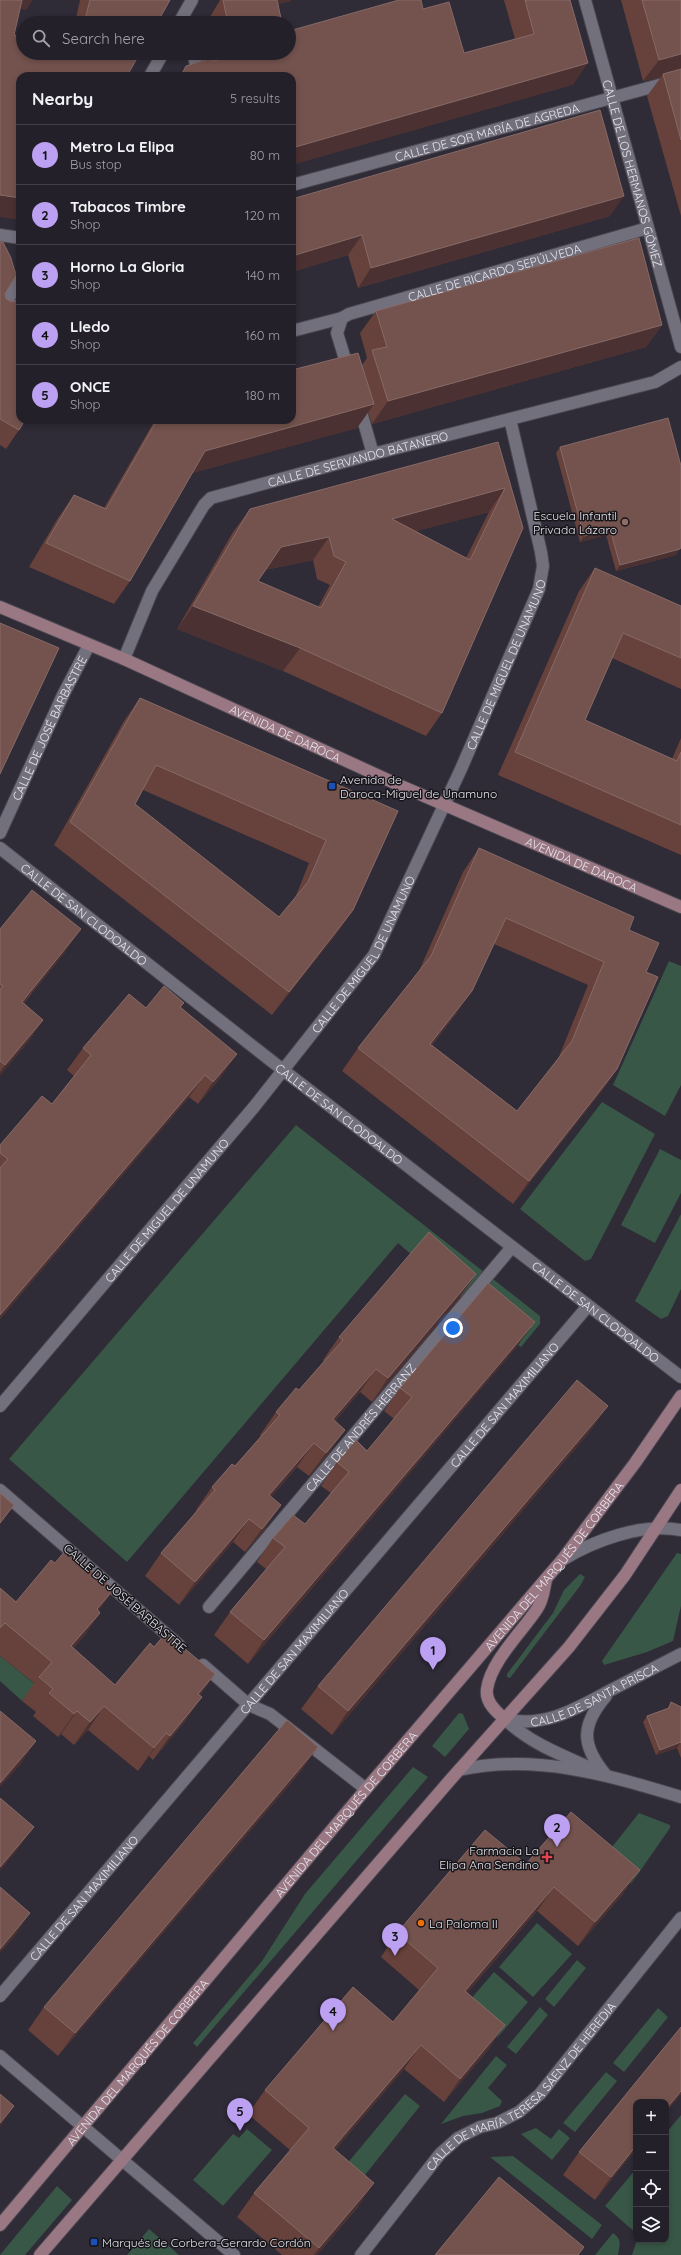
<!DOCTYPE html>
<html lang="en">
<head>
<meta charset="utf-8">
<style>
  :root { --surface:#232029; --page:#2b2831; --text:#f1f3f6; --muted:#a3a3a8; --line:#403e46; --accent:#bca0f2 }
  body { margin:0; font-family:Quicksand,sans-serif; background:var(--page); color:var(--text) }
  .controls { position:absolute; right:12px; bottom:12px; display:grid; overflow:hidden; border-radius:8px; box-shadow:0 2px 6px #0003 }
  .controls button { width:36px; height:36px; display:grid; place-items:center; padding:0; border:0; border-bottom:1px solid var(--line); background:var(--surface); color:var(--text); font:20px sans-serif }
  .you { position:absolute; left:453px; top:1328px; width:14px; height:14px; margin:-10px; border:3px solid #fff; border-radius:50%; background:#1a73e8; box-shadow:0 0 0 6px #1a73e833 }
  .badge { display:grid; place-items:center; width:26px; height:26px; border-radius:50%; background:var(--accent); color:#111; font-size:13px; font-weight:700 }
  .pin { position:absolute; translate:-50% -33px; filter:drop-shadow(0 1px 2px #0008) }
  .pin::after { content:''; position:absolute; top:21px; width:14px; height:12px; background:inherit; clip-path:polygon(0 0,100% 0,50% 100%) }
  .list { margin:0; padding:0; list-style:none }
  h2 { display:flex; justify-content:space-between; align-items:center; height:52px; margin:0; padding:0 16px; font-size:17px }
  h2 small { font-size:13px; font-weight:400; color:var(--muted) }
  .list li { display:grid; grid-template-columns:26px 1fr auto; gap:12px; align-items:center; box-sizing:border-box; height:60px; padding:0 16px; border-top:1px solid var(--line) }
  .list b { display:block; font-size:15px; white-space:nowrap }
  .list p { margin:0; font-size:13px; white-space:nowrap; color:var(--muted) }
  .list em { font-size:13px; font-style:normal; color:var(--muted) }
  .icon { flex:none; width:22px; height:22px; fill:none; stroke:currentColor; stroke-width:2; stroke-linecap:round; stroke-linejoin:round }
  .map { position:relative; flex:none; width:681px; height:2255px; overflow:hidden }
  .search { position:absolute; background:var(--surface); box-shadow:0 2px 6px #0003; left:16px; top:16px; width:280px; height:44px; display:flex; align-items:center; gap:10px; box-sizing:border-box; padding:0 14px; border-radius:22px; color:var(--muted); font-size:15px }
  .panel { position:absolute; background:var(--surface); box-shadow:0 2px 6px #0003; left:16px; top:72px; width:280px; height:352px; border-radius:12px }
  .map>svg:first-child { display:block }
</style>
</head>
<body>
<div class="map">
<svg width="681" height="2255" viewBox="0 0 681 2255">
  <rect width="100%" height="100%" fill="#2f2b37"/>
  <g fill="#385746">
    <polygon points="669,961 681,966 681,1085 665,1116 613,1085"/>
    <polygon points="602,1102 655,1134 591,1259 585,1261 520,1209"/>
    <polygon points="296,1125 484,1272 462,1298 398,1243 127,1562 9,1459"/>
    <polygon points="660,1149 681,1160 681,1193 655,1243 621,1225"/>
    <polygon points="681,1214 681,1289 668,1316 661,1319 635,1301"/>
    <polygon points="493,1279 540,1316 540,1324 521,1347 518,1345 520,1343 471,1305"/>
    <polygon points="677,1553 681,1554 681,1606 673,1641 647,1652 604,1665 602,1661"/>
    <polygon points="580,1574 585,1577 580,1586 510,1678 507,1677 507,1674 553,1613 564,1590"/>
    <polygon points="0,1656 36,1685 22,1701 0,1681"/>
    <polygon points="459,1713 463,1714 469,1729 445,1757 432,1746"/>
    <polygon points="413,1767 428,1777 197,2047 193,2043 262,1961 305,1894"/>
    <polygon points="639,1813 670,1825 670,1828 631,1884 601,1861"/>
    <polygon points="537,1923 572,1954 533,1997 499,1967"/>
    <polygon points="577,1960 586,1968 554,2007 545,1999"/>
    <polygon points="494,1972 528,2002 497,2038 463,2008"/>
    <polygon points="540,2007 548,2015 516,2054 507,2047"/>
    <polygon points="658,2008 668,2017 624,2072 613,2063"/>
    <polygon points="496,2056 507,2065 488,2088 502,2101 500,2106 482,2113 463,2116 441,2124"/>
    <polygon points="606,2072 617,2081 575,2132 563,2123"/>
    <polygon points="405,2094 420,2106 357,2185 341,2171"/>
    <polygon points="681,2115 681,2255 632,2255 637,2240 666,2240 666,2133"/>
    <polygon points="536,2128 551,2139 559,2129 570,2138 552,2160 521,2134"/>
    <polygon points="247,2129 272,2150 223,2206 193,2180 233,2134 239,2138"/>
    <polygon points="513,2156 602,2225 592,2239 490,2157"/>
    <polygon points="636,2169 636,2233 605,2206"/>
    <polygon points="57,2186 72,2200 25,2255 0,2255"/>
    <polygon points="149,2229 179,2255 127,2255"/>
    <path d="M613,2233c9,6 7,12 5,22h-23z"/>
  </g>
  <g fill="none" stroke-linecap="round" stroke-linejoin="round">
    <g stroke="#49464f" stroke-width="14">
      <g id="street">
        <path id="s1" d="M585,0l96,347"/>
        <polyline points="179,23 192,0"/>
        <polyline points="193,53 199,76"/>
        <polyline points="150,76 163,53"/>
        <path id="s2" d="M292,185l389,-106"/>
        <polyline points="0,235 20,238"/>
        <polyline points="0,313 20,279"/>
        <polyline points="292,331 342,318"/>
        <path id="s3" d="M349,372l-12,-39 5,-15 7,-4 299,-86"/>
        <polyline points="359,405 373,454"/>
        <path id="s4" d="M124,659l28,-68 52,-86 7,-7 162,-44 282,-72 26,-15"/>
        <path id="s5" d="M0,833l63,-138 26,-50"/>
        <path id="s6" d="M0,848l283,222 398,307"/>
        <path id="s7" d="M0,1406l254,-299 120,-152 87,-186 78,-180 4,-23 -2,-14 -31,-133"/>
        <polyline points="0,1490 179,1645"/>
        <path d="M562,1560c33,-20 79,-37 119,-30"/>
        <path id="s8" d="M209,1607l303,-360"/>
        <polyline points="203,1665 249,1705 270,1714 366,1789"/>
        <path id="s9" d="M505,1719c40,10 74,-12 108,-30 23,-12 45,-23 68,-35"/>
        <path d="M506,1720c23,22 51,33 80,46"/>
        <path d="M459,1770c77,-17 149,5 222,27"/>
        <path d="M605,1774c-24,-29 -24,-49 1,-78"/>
        <path id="s10" d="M0,1996l588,-690"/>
        <polyline points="0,2056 234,2255"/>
        <path id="s11" d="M361,2255l79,-101 18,-16 22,-11 17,-4 22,-11 21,-18 141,-176"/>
      </g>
    </g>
    <g stroke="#49464f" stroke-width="14">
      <g id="secondary">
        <path id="s12" d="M0,607l124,52 277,127 280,121"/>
        <path d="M505,1719c-9,-7 -20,-17 -18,-30 4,-28 35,-57 50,-80 6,-8 7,-20 9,-29"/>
        <path id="s13" d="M0,2225l366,-436 196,-229 73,-97 46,-67"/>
        <polyline points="40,2255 451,1779 569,1647 625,1575 681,1490"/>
      </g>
    </g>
    <use href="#street" stroke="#73707d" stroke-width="12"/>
    <use href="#secondary" stroke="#997783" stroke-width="12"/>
  </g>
  <g fill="#67413b" fill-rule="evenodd">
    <polygon points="80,0 170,0 157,23 75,23"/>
    <polygon points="220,0 291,0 291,1 278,4 282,23 208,23 207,22"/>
    <polygon points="504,0 570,0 573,85 292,76 180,76 186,66 216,61 217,61 215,53 289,53 423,9 464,53 515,39"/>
    <polygon points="621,0 681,0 681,216 647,96 661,77 643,81"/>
    <polygon points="292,199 610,216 358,288 348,255 292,272"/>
    <polygon points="0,242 5,294 6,299 12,302 17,300 20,296 20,420 19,430 6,449 0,445"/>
    <polygon points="376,311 662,325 646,347 372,424 368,412 357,428 192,473 130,581 114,604 29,567 58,518 74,495 104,508 155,420 292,420 362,365 367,358 360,333"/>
    <path d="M498,442l25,86 -81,185 -16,23 -143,-65 -106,-42 56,-97 17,-23zM489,512l-23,46 -50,-27zM313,560l4,19 13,6 -12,22 -60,-26 7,-11z"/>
    <polygon points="560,447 676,555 616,571 606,535 580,542 556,453"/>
    <polygon points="595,568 681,606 681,689 612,658 585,720 672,759 681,738 681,855 498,775 579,591"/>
    <path d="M140,698l258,113 -45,99 -16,23 -65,82 -218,-170 70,-124zM143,790l166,73 -14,35 -16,19 -144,-113z"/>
    <path d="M479,848l150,82 17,42 -29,97 -16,23 -88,112 -171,-133 16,-23 60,-75 45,-101zM494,944l94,41 -30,74 -41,52 -85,-66 24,-31z"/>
    <polygon points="0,929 65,952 24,1003 43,1020 28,1042 0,1075"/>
    <polygon points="184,1003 181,1007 221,1077 198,1104 189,1097 0,1319 0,1145 52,1104 74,1076 67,1070 83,1048 146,1008"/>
    <polygon points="476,1274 460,1297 372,1402 360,1392 335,1421 329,1453 309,1476 297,1467 271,1497 265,1529 245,1552 233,1542 179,1605 145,1576 161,1553 197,1511 196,1510 212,1487 235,1466 261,1436 260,1435 276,1412 299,1390 324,1361 323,1360 339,1337"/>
    <polygon points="518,1345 248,1664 214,1635 230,1612 266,1569 257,1562 273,1538 305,1524 331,1493 321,1486 337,1462 367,1451 394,1419 384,1411 400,1388"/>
    <polygon points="592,1429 332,1735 301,1709 318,1686"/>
    <polygon points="55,1563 114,1589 98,1611 100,1613 84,1636 73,1648 115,1685 154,1647 215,1674 200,1695 186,1720 153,1760 149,1756 138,1771 88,1730 74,1745 61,1734 58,1737 33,1716 36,1712 22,1701 34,1683 0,1656 0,1588 16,1602"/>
    <polygon points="671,1702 681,1707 681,1758 677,1748 656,1755 643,1722 647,1716 667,1709"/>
    <polygon points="302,1770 58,2056 28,2030 44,2007"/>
    <polygon points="526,1864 623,1894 578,1946 537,1911 467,1993 489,2049 444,2102 404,2069 335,2150 358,2207 317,2255 282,2255 237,2217 254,2193 290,2150 248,2114 265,2090 393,2022 419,1990 381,1957 397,1933"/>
    <polygon points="681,2027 681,2094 666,2112 666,2102 636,2102 636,2149 595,2200 563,2175 579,2152"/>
  </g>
  <g fill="#4b3132">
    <polygon points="17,0 33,0 26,10 11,7"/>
    <polygon points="265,0 291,0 291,1 258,9"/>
    <polygon points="681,54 681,72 663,74 661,77 643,81 659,60"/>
    <polygon points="588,63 573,85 292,165 292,148"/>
    <polygon points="0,195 20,198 20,220 0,217"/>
    <polygon points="624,196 610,216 358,288 371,268"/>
    <polygon points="362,235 348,255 292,272 292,256"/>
    <polygon points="662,325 646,347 372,424 388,401"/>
    <polygon points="374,404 357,428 189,474 205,451"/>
    <polygon points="505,488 489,512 376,542 392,519"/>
    <polygon points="610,529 606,535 580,542 584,536"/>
    <polygon points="329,537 313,560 264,570 281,547"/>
    <polygon points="680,549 676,555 616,571 620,565"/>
    <polygon points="193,606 300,648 283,671 177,629"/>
    <polygon points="353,910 337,933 272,1015 289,992"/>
    <polygon points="81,929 65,952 6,1024 22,1002"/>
    <polygon points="472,991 456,1014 414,1067 430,1044"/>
    <polygon points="43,1020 28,1042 0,1075 0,1072 5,1065"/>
    <polygon points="237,1054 221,1077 198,1104 213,1082"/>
    <polygon points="617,1069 601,1092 513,1204 529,1181"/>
    <polygon points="205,1075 189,1097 0,1319 0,1315"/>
    <polygon points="476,1274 460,1297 372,1402 388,1378"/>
    <polygon points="535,1322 518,1345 248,1664 264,1640"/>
    <polygon points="376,1369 360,1392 317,1442 333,1419"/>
    <polygon points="608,1406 592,1429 332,1735 348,1711"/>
    <polygon points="345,1430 329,1453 309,1476 326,1453"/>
    <polygon points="314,1443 297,1467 253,1518 269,1495"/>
    <polygon points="14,1505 0,1525 0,1523"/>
    <polygon points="281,1505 265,1529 245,1552 262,1529"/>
    <polygon points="249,1519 233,1542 179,1605 195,1582"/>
    <polygon points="114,1589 98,1612 97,1609"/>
    <polygon points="100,1613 84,1636 55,1670 71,1646"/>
    <polygon points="215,1674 199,1697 198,1694"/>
    <polygon points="202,1697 186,1720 153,1760 170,1736"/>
    <polygon points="104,1706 88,1730 74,1745 90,1722"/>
    <polygon points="77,1711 61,1734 58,1737 74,1714"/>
    <polygon points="166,1733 149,1756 138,1771 154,1748"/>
    <polygon points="36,1741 20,1765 0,1787 0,1783"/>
    <polygon points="681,1742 677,1748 656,1755 660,1750"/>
    <polygon points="318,1747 302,1770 58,2056 75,2033"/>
    <polygon points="34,1827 17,1850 0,1871 0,1867"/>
    <polygon points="640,1870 623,1894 578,1946 595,1922"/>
    <polygon points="554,1887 537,1911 448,2015 465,1991"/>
    <polygon points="30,1913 14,1937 0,1953 0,1949"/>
    <polygon points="505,2025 489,2049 444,2102 460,2079"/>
    <polygon points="421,2045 404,2069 316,2172 333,2148"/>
    <polygon points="681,2091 681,2094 666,2112 666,2109"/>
    <polygon points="14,2106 0,2127 0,2123"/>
    <polygon points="636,2146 636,2149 595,2200 611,2177"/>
    <polygon points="374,2183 358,2207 317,2255 314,2255 319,2248"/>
  </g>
  <g fill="#74534e" stroke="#866a67" fill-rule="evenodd">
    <polygon points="0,0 22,0 14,35 23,36 23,53 140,53 127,76 20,76 20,198 0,195"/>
    <polygon points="90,0 170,0 157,23 84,23"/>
    <polygon points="223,0 277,0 282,23 228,23"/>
    <polygon points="399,0 421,0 423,9 449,2 464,53 534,34 525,0 570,0 588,63 292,148 292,76 181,76 186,66 208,59 216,61 221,55 228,53 289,53 289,31"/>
    <polygon points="642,0 681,0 681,54 659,60"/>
    <polygon points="681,69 681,140 663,74"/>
    <polygon points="600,110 624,196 371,268 362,235 292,256 292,199"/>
    <polygon points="639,238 662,325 388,401 372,350 387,347 376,311"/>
    <polygon points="0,242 3,242 11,258 15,272 18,272 5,294 6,299 12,302 19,299 20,297 20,420 25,420 19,430 0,419"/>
    <polygon points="358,353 374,404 205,451 130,581 46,543 74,495 106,509 157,420 292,420 292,370"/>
    <polygon points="668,418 681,466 681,547 680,549 620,565 610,529 584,536 560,447"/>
    <path d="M498,442l25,86 -81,185 -142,-65 -107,-42 57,-97zM505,488l-35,72 -78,-41zM329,537l5,19 12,6 -25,46 -63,-27 23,-34z"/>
    <polygon points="595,568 681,606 681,658 623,633 585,720 677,761 681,752 681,825 515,752"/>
    <polygon points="0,623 59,648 0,774"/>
    <path d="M140,698l258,113 -45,99 -64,82 -219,-170zM156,765l170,75 -18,42 -29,35 -144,-113z"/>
    <path d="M479,848l155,69 -5,13 30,13 -13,29 12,5 -41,92 -88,112 -171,-133 73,-92zM506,918l98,44 -32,79 -55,70 -87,-67 42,-53z"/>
    <polygon points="32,890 81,929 22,1002 43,1020 5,1065 0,1061 0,990 3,986 0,984 0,929"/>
    <polygon points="164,986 184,1003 180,1007 237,1054 213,1082 205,1075 0,1315 0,1168 8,1159 0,1153 0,1145 42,1096 52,1104 91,1055 83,1048 129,994 146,1008"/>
    <polygon points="429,1232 476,1274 388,1378 376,1369 333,1419 345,1430 326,1453 314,1443 269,1495 281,1505 262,1529 249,1519 195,1582 161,1553 215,1490 212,1487 232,1464 235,1466 280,1415 276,1412 296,1388 299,1390 343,1340 339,1337"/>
    <polygon points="488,1283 535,1322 264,1640 230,1612 285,1547 273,1538 293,1515 305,1524 349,1472 337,1462 356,1440 367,1451 412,1397 400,1388"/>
    <polygon points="577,1380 608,1406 348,1711 318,1686"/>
    <polygon points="0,1493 14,1505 0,1523"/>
    <polygon points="66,1550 114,1589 97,1609 100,1613 71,1646 115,1685 150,1643 154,1647 166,1633 215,1674 198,1694 202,1697 170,1736 166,1733 154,1748 104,1706 90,1722 77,1711 74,1714 49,1693 53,1689 39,1677 52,1662 5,1623 0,1628 0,1588 16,1602 51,1560 55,1563"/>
    <polygon points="671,1702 681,1707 681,1743 681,1742 660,1750 647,1716 669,1708"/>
    <polygon points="0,1711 36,1741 0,1783"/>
    <polygon points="287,1720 318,1747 75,2033 44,2007"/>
    <polygon points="0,1798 34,1827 0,1867"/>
    <polygon points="571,1812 640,1870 595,1922 554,1887 487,1965 465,1991 505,2025 460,2079 421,2045 333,2148 374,2183 319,2248 254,2193 309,2128 265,2090 353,1987 393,2022 438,1968 397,1933 485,1830 526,1864"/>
    <polygon points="0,1887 30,1913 0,1949"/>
    <polygon points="681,2027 681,2091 666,2109 666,2102 636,2102 636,2146 611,2177 579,2152"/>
    <polygon points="0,2094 14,2106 0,2123"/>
    <polygon points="499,2177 584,2247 578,2255 435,2255"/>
  </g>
  <circle fill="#8d6e63" stroke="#16151a" stroke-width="1.5" cx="625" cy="522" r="4"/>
  <g fill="#1a4fb4" stroke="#16151a" stroke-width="1.5">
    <rect x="328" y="782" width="8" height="8" rx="2"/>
    <rect x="90" y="2238" width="8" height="8" rx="2"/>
  </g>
  <path fill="#e0444e" stroke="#16151a" stroke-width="1.5" d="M545 1851h4v4h4v4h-4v4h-4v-4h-4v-4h4z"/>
  <circle fill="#e8710a" stroke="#16151a" stroke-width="1.5" cx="421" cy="1923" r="4"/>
  <g text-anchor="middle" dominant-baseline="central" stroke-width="3" stroke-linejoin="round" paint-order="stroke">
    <g font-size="12" fill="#e7e5ec" stroke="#16151a">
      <text stroke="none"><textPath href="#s2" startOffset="202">CALLE DE SOR MARÍA DE ÁGREDA</textPath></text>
      <text stroke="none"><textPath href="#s1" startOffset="180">CALLE DE LOS HERMANOS GÓMEZ</textPath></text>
      <text stroke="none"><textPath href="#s3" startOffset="216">CALLE DE RICARDO SEPÚLVEDA</textPath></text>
      <text stroke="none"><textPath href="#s4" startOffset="336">CALLE DE SERVANDO BATANERO</textPath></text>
      <text stroke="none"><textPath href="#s7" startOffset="905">CALLE DE MIGUEL DE UNAMUNO</textPath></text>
      <text stroke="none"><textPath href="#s5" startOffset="116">CALLE DE JOSÉ BARBASTRE</textPath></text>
      <text stroke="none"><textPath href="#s12" startOffset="312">AVENIDA DE DAROCA</textPath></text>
      <text stroke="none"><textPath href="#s12" startOffset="636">AVENIDA DE DAROCA</textPath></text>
      <text stroke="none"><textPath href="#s6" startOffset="107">CALLE DE SAN CLODOALDO</textPath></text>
      <text stroke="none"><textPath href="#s7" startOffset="581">CALLE DE MIGUEL DE UNAMUNO</textPath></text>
      <text stroke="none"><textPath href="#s6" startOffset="431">CALLE DE SAN CLODOALDO</textPath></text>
      <text stroke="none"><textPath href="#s7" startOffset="257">CALLE DE MIGUEL DE UNAMUNO</textPath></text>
      <text stroke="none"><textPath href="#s6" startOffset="755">CALLE DE SAN CLODOALDO</textPath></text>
      <text stroke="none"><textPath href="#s10" startOffset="777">CALLE DE SAN MAXIMILIANO</textPath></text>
      <text stroke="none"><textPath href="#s8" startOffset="235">CALLE DE ANDRÉS HERRANZ</textPath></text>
      <text stroke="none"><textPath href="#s13" startOffset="861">AVENIDA DEL MARQUÉS DE CORBERA</textPath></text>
      <text transform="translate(125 1598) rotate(41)">CALLE DE JOSÉ BARBASTRE</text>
      <text stroke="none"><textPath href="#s10" startOffset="453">CALLE DE SAN MAXIMILIANO</textPath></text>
      <text stroke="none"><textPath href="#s9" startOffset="95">CALLE DE SANTA PRISCA</textPath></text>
      <text stroke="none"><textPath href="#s13" startOffset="537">AVENIDA DEL MARQUÉS DE CORBERA</textPath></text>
      <text stroke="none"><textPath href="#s10" startOffset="129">CALLE DE SAN MAXIMILIANO</textPath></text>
      <text stroke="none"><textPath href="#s13" startOffset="213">AVENIDA DEL MARQUÉS DE CORBERA</textPath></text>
      <text stroke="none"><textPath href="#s11" startOffset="236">CALLE DE MARÍA TERESA SÁENZ DE HEREDIA</textPath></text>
    </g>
    <g font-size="12" fill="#e7e5ec" stroke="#16151a" text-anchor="start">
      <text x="617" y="515" text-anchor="end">Escuela Infantil<tspan x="617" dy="14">Privada Lázaro</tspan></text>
      <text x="340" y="779">Avenida de<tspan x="340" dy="14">Daroca-Miguel de Unamuno</tspan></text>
      <text x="539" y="1850" text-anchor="end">Farmacia La<tspan x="539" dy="14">Elipa Ana Sendino</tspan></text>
      <text x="429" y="1923">La Paloma II</text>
      <text x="102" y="2242">Marqués de Corbera-Gerardo Cordón</text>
    </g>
  </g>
</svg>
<div class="controls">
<button>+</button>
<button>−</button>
<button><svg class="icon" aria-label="locate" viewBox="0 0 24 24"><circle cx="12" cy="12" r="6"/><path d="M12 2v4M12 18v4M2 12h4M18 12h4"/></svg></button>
<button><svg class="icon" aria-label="layers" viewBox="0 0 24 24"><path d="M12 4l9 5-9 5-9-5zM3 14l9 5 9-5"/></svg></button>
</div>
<div class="you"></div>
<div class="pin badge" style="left:433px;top:1670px">1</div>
<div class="pin badge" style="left:557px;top:1847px">2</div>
<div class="pin badge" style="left:395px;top:1956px">3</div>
<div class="pin badge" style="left:333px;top:2031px">4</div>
<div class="pin badge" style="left:240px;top:2131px">5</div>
<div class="search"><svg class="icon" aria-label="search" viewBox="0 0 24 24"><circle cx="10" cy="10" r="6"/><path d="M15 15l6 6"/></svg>Search here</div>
<section class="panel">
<h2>Nearby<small>5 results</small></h2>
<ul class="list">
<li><span class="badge">1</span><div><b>Metro La Elipa</b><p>Bus stop</p></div><em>80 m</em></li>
<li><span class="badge">2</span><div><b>Tabacos Timbre</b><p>Shop</p></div><em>120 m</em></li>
<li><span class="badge">3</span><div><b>Horno La Gloria</b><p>Shop</p></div><em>140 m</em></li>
<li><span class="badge">4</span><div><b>Lledo</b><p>Shop</p></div><em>160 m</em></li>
<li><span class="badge">5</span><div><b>ONCE</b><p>Shop</p></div><em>180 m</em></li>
</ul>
</section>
</div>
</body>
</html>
